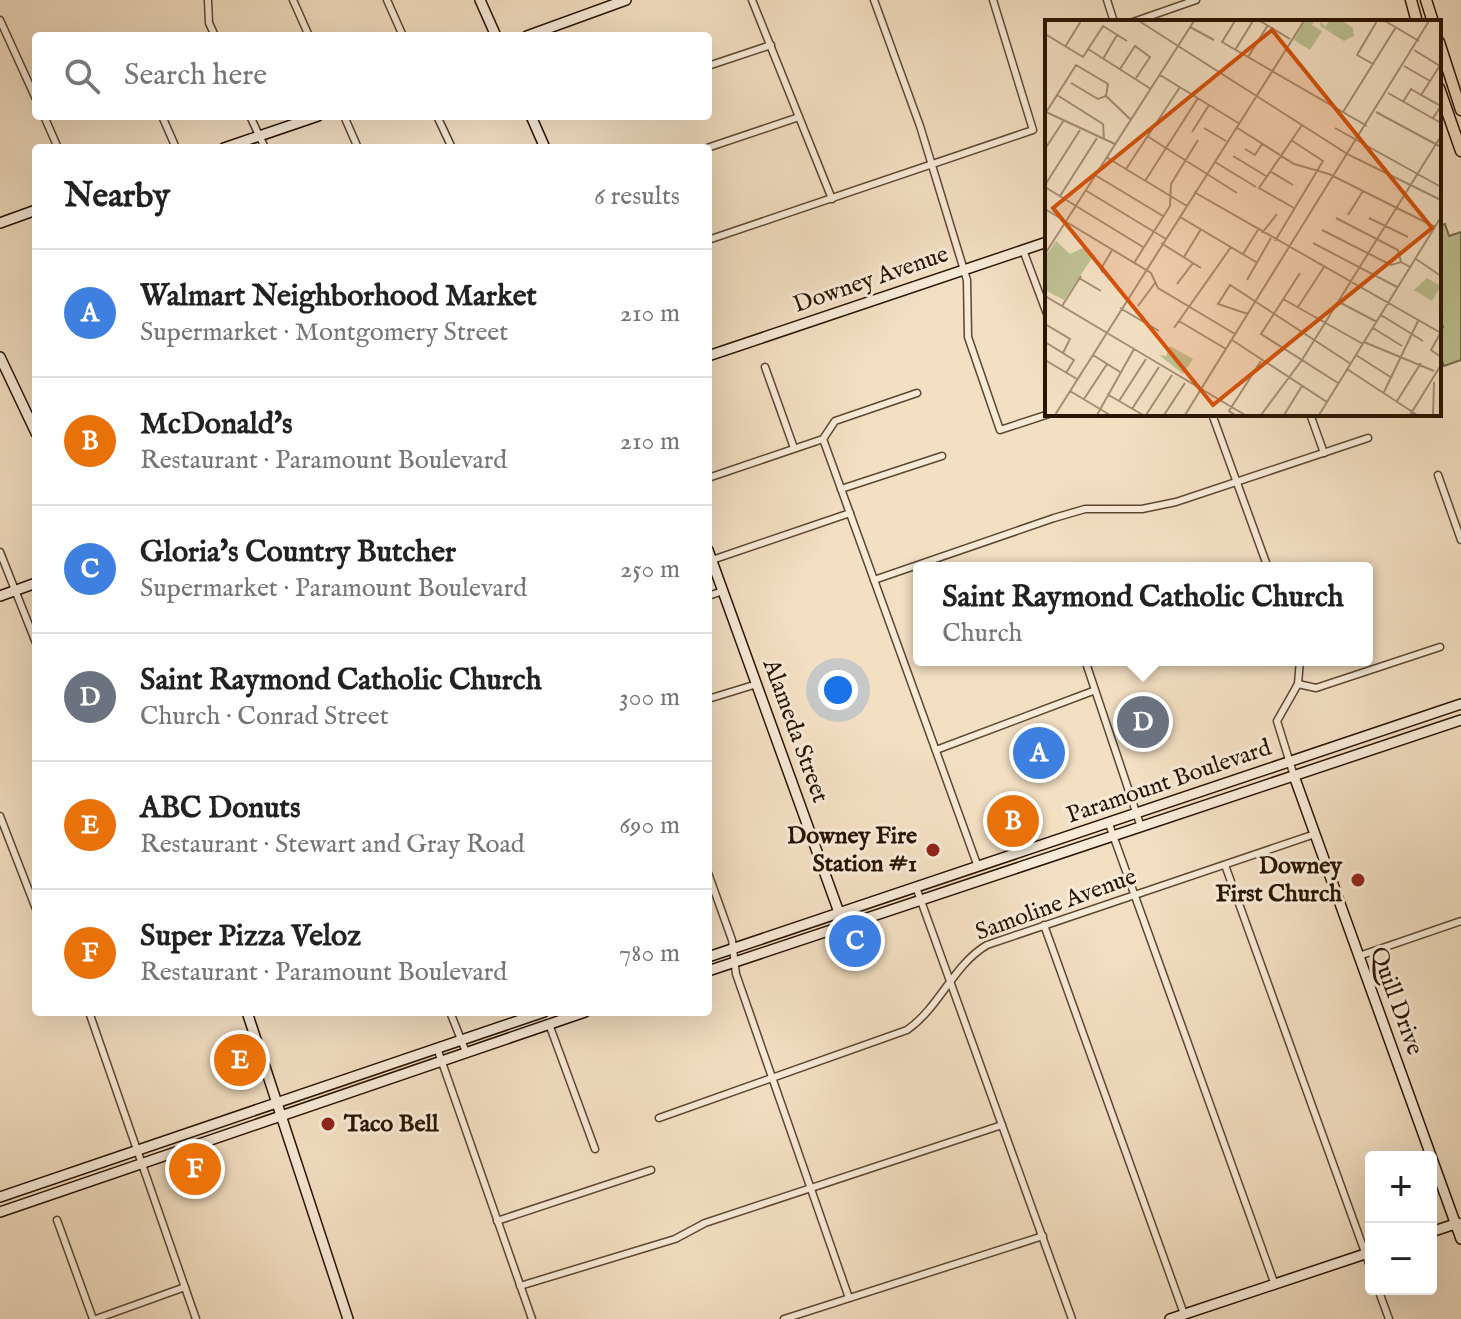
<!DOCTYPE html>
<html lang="en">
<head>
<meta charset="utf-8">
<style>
  :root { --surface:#fff; --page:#f2f2f2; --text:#222; --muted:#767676; --line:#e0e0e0; --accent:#7c3aed }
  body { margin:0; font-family:"IM FELL English",serif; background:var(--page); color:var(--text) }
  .controls { position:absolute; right:24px; bottom:24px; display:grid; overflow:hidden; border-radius:8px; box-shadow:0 8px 32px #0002 }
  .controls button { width:72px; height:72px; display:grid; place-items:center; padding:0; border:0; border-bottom:2px solid var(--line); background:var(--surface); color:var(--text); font:40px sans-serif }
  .you { position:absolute; left:838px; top:690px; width:28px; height:28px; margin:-20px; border:6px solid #fff; border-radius:50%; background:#1a73e8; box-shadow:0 0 0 12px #1a73e833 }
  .badge { display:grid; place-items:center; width:52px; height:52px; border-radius:50%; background:var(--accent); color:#fff; font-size:26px; font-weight:700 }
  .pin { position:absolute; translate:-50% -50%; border:4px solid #fff; box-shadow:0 2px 8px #0006 }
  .popup { position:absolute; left:913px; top:562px; width:460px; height:104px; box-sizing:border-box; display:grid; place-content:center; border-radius:8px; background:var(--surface); filter:drop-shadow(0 2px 6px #0005); font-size:26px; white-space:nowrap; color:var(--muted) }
  .popup b { font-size:30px; color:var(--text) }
  .popup::after { content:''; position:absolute; left:50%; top:100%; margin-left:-16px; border:16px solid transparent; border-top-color:var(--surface) }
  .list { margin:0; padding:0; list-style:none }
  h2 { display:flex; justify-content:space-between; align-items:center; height:104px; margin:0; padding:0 32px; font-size:34px }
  h2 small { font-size:26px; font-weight:400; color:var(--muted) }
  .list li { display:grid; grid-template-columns:52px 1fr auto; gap:24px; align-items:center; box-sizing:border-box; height:128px; padding:0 32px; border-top:2px solid var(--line) }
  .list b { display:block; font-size:30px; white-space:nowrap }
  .list p { margin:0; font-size:26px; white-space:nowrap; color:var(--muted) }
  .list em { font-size:26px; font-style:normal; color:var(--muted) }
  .icon { flex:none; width:44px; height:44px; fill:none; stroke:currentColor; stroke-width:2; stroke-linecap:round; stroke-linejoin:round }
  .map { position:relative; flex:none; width:1461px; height:1319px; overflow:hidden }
  .search { position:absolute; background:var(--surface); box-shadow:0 8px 32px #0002; left:32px; top:32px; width:680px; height:88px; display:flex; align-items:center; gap:20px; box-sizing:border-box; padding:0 28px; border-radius:8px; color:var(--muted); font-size:30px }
  .panel { position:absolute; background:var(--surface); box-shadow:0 8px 32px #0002; left:32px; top:144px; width:680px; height:872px; border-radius:8px }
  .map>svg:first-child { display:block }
</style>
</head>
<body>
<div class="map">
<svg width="1461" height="1319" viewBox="0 0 1461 1319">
  <rect width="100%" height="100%" fill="#f3dfc2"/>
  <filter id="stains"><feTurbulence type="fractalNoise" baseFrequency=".0025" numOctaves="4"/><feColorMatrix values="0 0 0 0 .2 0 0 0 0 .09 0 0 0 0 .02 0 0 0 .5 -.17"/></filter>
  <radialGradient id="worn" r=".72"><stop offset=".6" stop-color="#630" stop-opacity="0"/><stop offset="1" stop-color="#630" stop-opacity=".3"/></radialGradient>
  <polygon fill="#bdc192" stroke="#746a49" stroke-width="2" points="1445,224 1449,236 1461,232 1461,360 1444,366 1439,353 1439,329 1443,327 1439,318 1439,226"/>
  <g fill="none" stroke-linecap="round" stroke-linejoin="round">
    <g stroke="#5c4730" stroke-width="9">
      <g id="street">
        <polyline points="208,0 209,23 215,36"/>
        <polyline points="293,0 309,36"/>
        <polyline points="387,0 403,36"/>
        <polyline points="752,0 832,199"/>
        <polyline points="874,0 920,126 967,280 968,337 1000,430 1049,414"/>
        <polyline points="1107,0 1114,22"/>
        <polyline points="0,20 36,99"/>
        <polyline points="1133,22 1196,0"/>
        <polyline points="708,66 771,45"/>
        <polyline points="44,116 58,148"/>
        <polyline points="162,116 176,148"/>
        <polyline points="250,116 265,148"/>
        <polyline points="344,116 358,148"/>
        <polyline points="437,116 452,148"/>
        <polyline points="707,148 799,117"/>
        <polyline points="708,240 1033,130 993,0"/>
        <polyline points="1023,250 1047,314"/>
        <polyline points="765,367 794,448"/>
        <polyline points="1212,414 1268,568"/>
        <polyline points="1310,414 1324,453"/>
        <polyline points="823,439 978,867"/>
        <polyline points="1438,475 1461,540"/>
        <polyline points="708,478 823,439 835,421 917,393"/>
        <polyline points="841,489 942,456"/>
        <polyline points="0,552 36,643"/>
        <polyline points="712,560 850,513"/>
        <polyline points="874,580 1054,518 1085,509 1142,509 1176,502 1368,438"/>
        <polyline points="708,596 723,591"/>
        <polyline points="1085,660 1141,827"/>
        <polyline points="1298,684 1316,688 1440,647"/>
        <polyline points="708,699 757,684"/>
        <polyline points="936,750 1093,691"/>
        <polyline points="1294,776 1277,721 1298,684 1300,660"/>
        <polyline points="0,816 36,909"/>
        <polyline points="1109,824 1275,1285"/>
        <polyline points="1225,865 1371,1269"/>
        <polyline points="708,873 732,940 736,974 849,1298"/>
        <polyline points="916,887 1072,1319"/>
        <polyline points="1044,925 1184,1314"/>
        <polyline points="1359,956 1461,921"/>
        <polyline points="89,1012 196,1319"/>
        <polyline points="450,1012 466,1052"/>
        <polyline points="549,1024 595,1149"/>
        <polyline points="437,1048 532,1319"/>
        <path d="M659,1118l248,-88c33,-23 46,-65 80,-85l328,-111"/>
        <polyline points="57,1220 93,1319"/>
        <polyline points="497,1221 651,1170"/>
        <polyline points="520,1286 675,1239 705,1223 1002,1125"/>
        <polyline points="1378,1289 1389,1319"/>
        <polyline points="96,1319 185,1287"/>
        <polyline points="784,1319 1043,1236"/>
      </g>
    </g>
    <g stroke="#2a1400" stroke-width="12">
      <g id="secondary">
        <polyline points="480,0 496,36"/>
        <polyline points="527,36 626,0"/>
        <polyline points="531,116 545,148"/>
        <polyline points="224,148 318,116"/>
        <polyline points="0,223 36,210"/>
        <polyline points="708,356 1047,242"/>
        <polyline points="0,357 36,433"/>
        <polyline points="708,550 841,918"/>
        <polyline points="0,596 36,583"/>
        <polyline points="1294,776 1461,1239"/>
        <polyline points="708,957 1461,704"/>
        <polyline points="708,971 1461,720"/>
        <polyline points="247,1012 348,1319"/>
        <polyline points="0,1197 544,1012"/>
        <polyline points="0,1212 585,1012"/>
        <polyline points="1431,1232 1458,1223"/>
        <polyline points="1170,1319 1371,1252"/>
      </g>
    </g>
    <g stroke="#2a1400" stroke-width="13">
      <g id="primary">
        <polyline points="1411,0 1417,22"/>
        <polyline points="1426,0 1433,22"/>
        <polyline points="1439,42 1461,110"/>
        <polyline points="1439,88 1461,151"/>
      </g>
    </g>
    <use href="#street" stroke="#f7ead7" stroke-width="6"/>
    <use href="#secondary" stroke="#f7ead7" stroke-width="9"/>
    <use href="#primary" stroke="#f3dfc2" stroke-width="10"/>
  </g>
  <g fill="#8f2418" stroke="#f7ead7" stroke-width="3">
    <circle cx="933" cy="850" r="8"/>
    <circle cx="1358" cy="880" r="8"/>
    <circle cx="328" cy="1124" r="8"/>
  </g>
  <g text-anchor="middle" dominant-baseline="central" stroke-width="6" stroke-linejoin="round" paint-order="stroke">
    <g font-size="24" fill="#2a1400" stroke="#f7ead7">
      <text transform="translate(871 280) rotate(-19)">Downey Avenue</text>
      <text transform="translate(795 731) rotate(70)">Alameda Street</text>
      <text transform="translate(1169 782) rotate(-19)">Paramount Boulevard</text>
      <text transform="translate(1056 905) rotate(-20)">Samoline Avenue</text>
      <text transform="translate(1396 1001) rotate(70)">Quill Drive</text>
    </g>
    <g font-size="24" font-weight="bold" fill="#2a1400" stroke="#f7ead7" text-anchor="end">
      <text x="917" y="836">Downey Fire<tspan x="917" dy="28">Station #1</tspan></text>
      <text x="1342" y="866">Downey<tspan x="1342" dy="28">First Church</tspan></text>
      <text x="344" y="1124" text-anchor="start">Taco Bell</text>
    </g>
  </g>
  <g transform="translate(1045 20)">
    <rect width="396" height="396" fill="#f3dfc2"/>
    <path d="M260,1h9l-2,4 10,6 -12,19 -16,-10zM276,1l4,6 4,-6h13l11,7 1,8 -10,5 -24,-15zM11,221l14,13 13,-6 11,7 -30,45 -19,-10v-33zM382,258l14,8 -9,15 -18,-11zM125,326l23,13 -10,15 -24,-19 7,1z" fill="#bdc192"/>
    <path fill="none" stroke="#a38e74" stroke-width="2" d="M94,1l210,134 92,45M190,1l-13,21 145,84M215,1l30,18M340,1l34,20M145,7l24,13M0,14l38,23 20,-31 24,15M20,27l16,-26M43,29l63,40M190,30l18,-29M369,30l26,16M203,37l20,-32M58,39l14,-24M328,44l-16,-9 20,-34M359,46l26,15M75,49l15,-23 15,11 -14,21M115,55l80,49M26,63l27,16 8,-3 25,24M343,73l53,30M12,75l46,29 1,15M376,75l20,-31M358,82l8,-13 10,6 20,11 -8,12M1,92l69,32M298,92l53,-85M331,92l65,35M0,94l31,-49 32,19 -2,12M191,107l58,37 35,10 106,53M159,108l22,13M290,108l106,59M147,112l17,-27M102,116l90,57M0,129l19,-29M200,129l10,6 7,-11M188,136l33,20M61,137l81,49M170,142l41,25M81,149l54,-82M225,151l23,14M50,155l68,41M100,161l53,-83M0,165l35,-55M0,167l98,60M40,170l81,49M149,172l247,141M15,176l37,-58M249,188l-35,-20 43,-63M0,189l106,64 7,15 77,46M303,195l15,-24M135,197l76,45M291,198l62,32 3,12M324,198l39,19M277,210l69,35 10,-3 9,5M217,213l15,-19M230,221l48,-80 -32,-21M116,223l40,25M268,223l84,44M0,234l149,-233M198,234l15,-24M139,237l17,-28M371,239l25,17M89,243l36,-57 1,-22 27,-44M58,253l-2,-4 11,-19M255,253l-39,61 77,49M34,258l22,13M202,260l24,-42M132,264l16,-21M0,276l200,119M238,279l80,45M294,282l38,20M17,286l19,-30M93,286l17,-23M253,287l26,-40M75,288l39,23M203,294l-30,-10 12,-19 121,79M336,295l42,26M134,301l47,28M0,304l25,15 -7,14M129,308l57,-81M328,308l29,18M396,312l-10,18 10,7M187,320l95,62M0,322l29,18 -8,13M319,322l70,29M48,335l27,17M311,335l36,23M0,340l32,19M302,349l70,46M25,371l40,24M339,372l35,-73M62,374l36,21M39,379l23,-35M74,381l27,-42M352,381l24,-38M87,389l27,-42M10,395l249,-394M52,395l37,-66M101,395l26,-40M119,395l21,-32M140,395l244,-394M190,395l-6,-4 32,-50M216,395l41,-55 139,-224M239,395l18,-29M274,395l122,-198M365,395l31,-50M388,395l1,-33"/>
    <path fill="#d5520b" fill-opacity="0.15" stroke="#d5520b" stroke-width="4" d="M227,10l160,198 -219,177 -160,-197z"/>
    <rect width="396" height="396" fill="none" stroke="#2a1400" stroke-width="4"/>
  </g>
  <rect width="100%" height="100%" filter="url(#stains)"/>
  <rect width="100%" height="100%" fill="url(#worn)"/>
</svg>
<div class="controls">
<button>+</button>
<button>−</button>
</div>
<div class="you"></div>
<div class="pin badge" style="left:1039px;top:753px;background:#3f7fe0">A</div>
<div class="pin badge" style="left:1013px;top:821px;background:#e8710a">B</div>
<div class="pin badge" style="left:855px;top:941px;background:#3f7fe0">C</div>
<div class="pin badge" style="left:1143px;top:722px;background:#6b7280">D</div>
<div class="popup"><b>Saint Raymond Catholic Church</b>Church</div>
<div class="pin badge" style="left:240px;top:1060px;background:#e8710a">E</div>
<div class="pin badge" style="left:195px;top:1169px;background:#e8710a">F</div>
<div class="search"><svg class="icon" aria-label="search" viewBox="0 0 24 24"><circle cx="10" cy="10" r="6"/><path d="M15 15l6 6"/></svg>Search here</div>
<section class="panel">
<h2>Nearby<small>6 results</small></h2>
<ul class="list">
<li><span class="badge" style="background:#3f7fe0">A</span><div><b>Walmart Neighborhood Market</b><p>Supermarket · Montgomery Street</p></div><em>210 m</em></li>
<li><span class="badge" style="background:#e8710a">B</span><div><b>McDonald's</b><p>Restaurant · Paramount Boulevard</p></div><em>210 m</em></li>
<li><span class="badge" style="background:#3f7fe0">C</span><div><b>Gloria's Country Butcher</b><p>Supermarket · Paramount Boulevard</p></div><em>250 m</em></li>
<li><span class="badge" style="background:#6b7280">D</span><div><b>Saint Raymond Catholic Church</b><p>Church · Conrad Street</p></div><em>300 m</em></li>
<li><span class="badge" style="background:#e8710a">E</span><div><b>ABC Donuts</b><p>Restaurant · Stewart and Gray Road</p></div><em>690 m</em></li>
<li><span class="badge" style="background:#e8710a">F</span><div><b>Super Pizza Veloz</b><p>Restaurant · Paramount Boulevard</p></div><em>780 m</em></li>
</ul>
</section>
</div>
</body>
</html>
